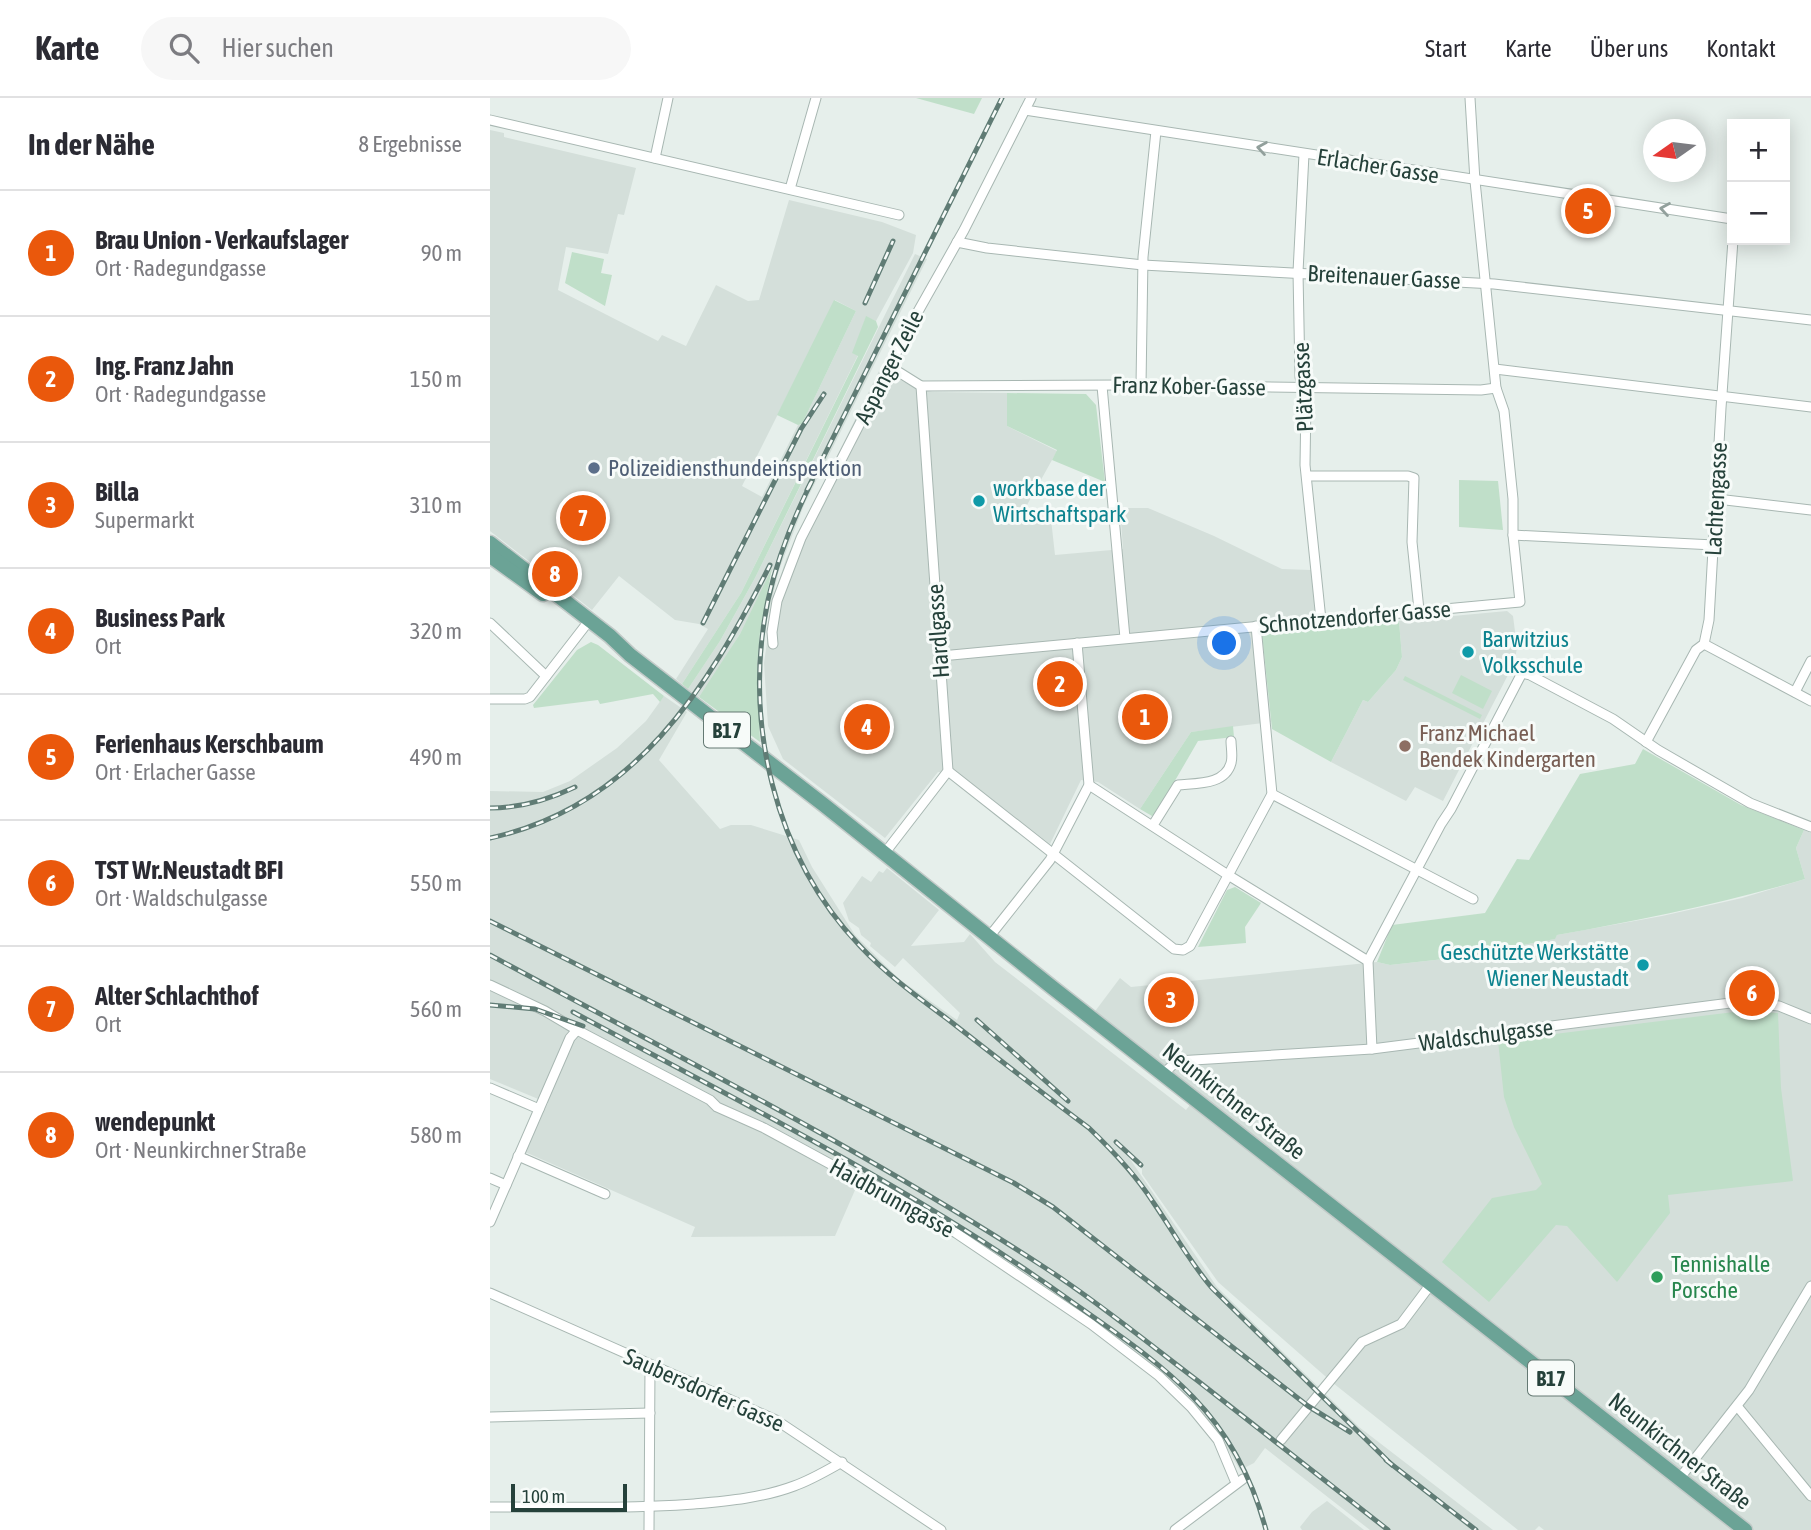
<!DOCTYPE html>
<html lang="de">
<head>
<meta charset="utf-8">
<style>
  :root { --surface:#fff; --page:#f7f7f7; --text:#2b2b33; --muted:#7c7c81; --line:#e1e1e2; --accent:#ea580c }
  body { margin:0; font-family:"Asap Condensed",sans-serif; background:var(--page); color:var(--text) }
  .controls { position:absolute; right:21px; top:21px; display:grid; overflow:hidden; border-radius:0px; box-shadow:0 4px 18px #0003 }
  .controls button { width:63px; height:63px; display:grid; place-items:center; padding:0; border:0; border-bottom:2px solid var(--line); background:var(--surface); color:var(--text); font:35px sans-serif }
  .compass { position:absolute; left:1153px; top:21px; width:63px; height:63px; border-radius:50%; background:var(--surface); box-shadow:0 4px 18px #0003; rotate:256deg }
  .scale { position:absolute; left:21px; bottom:18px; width:116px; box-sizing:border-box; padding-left:7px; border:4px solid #25413a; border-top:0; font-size:19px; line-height:24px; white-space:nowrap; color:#25413a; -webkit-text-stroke:5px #f7fbf9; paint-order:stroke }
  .you { position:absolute; left:735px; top:546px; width:24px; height:24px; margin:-18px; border:5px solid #fff; border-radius:50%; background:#1a73e8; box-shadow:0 0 0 10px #1a73e833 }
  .badge { display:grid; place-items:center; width:46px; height:46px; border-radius:50%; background:var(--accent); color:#fff; font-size:23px; font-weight:700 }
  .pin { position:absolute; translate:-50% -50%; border:4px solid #fff; box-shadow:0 2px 7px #0006 }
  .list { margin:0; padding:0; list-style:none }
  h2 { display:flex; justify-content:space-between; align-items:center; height:91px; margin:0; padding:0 28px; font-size:30px }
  h2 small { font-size:23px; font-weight:400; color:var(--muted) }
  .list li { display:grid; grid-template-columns:46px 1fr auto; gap:21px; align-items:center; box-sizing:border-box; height:126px; padding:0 28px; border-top:2px solid var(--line) }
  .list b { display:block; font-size:26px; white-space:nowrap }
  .list p { margin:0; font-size:23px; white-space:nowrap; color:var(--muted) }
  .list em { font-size:23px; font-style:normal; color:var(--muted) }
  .icon { flex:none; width:38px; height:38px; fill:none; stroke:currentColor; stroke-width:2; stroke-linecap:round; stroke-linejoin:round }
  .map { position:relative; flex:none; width:1321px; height:1432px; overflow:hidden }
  header { display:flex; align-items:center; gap:42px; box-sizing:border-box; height:98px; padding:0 35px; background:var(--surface); border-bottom:2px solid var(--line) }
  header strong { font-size:33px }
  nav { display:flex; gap:38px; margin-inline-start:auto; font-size:24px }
  .search { width:490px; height:63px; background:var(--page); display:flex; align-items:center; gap:18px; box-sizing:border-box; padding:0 24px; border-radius:38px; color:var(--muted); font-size:26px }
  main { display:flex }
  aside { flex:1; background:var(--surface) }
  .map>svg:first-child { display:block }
</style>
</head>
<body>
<header>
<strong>Karte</strong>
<div class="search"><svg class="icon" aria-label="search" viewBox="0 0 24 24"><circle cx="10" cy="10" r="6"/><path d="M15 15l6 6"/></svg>Hier suchen</div>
<nav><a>Start</a><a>Karte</a><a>Über uns</a><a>Kontakt</a></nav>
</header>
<main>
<aside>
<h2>In der Nähe<small>8 Ergebnisse</small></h2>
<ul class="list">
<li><span class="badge">1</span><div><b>Brau Union - Verkaufslager</b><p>Ort · Radegundgasse</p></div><em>90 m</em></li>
<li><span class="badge">2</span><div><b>Ing. Franz Jahn</b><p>Ort · Radegundgasse</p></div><em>150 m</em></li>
<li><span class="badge">3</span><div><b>Billa</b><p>Supermarkt</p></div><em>310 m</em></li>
<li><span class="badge">4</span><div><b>Business Park</b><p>Ort</p></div><em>320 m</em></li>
<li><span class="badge">5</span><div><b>Ferienhaus Kerschbaum</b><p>Ort · Erlacher Gasse</p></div><em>490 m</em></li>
<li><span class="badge">6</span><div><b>TST Wr.Neustadt BFI</b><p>Ort · Waldschulgasse</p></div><em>550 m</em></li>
<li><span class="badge">7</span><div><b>Alter Schlachthof</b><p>Ort</p></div><em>560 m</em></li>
<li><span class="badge">8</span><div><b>wendepunkt</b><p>Ort · Neunkirchner Straße</p></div><em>580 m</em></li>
</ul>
</aside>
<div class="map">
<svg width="1321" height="1432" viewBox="0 0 1321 1432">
  <rect width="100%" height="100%" fill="#e6efeb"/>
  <g fill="#d4dfda" fill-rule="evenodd">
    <path d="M0,32l14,3v4l132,31 -12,47 -6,-1 -10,40 -42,-7 -8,43 100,51 4,-6 24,11 30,-61 32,16 11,-1 30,-100 93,22 34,13 -3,18 -37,68 -10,-4 -13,36 5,2 -117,238 -59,91 -6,-5 32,-50 -9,-5 -24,-4 -56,-44 -27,34 -102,-79zM345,202l21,11 -54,113 -4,1 -36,72 -20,-11z"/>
    <polygon points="425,156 437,161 314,407 289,472 274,534 272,603 276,644 270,644 267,568 270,534 283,471 250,536 222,581 209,599 198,591 230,543 265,480"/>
    <polygon points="390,271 425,290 442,294 517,295 517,328 567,353 527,425 561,421 565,457 633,451 630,410 658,410 724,438 792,471 821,472 827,531 772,536 781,624 701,634 650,711 608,684 591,682 560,746 471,677 448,674 395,740 293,661 278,628 274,565 283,502 296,461"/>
    <polygon points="1017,513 1023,518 1027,549 1025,562 1020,561 1017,571 1020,573 953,703 925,689 916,703 841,664 873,602 878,604 906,572 912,559 909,523"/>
    <polygon points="174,598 197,614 169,662 230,731 241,727 261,727 309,742 322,769 365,837 409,881 467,922 470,915 413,860 405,869 380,848 381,845 371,837 369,830 359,823 353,805 372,778 381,784 389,773 393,775 397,770 449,812 421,848 474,844 480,836 505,864 696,1012 703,1003 603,916 630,880 641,889 887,864 900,867 963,860 1064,841 1067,837 1172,818 1252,800 1315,781 1306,750 1314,732 1321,735 1321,1432 1054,1432 1049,1428 1045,1432 1028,1432 843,1285 728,1184 652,1076 652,1071 640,1061 727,1189 869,1329 1003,1432 880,1432 775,1350 764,1365 750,1372 736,1348 709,1311 670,1272 552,1185 372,1076 345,1138 201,1139 205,1129 35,1054 58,1005 0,981 0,693 53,694 80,683 127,650 156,623"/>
    <polygon points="837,1403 874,1432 812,1432 810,1429 822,1414"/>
  </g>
  <g fill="#c0dfc9">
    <polygon points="426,0 492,0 484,16"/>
    <polygon points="82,154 114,161 111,175 122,177 115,208 75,185"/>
    <polygon points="344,202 366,213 312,326 308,327 287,317"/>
    <polygon points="376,218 386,223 388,229 265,480 230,543 198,591 192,586 251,495 368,258 362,255"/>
    <polygon points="517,295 596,296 606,307 615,384 562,362 567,352 517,328"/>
    <polygon points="969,382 1008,383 1013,432 969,429"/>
    <polygon points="282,470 270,534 267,568 270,644 209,599 250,536"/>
    <polygon points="909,523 912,559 906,572 878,604 873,602 841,664 782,631 772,536"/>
    <polygon points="101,544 108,547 174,598 170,604 163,596 110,606 108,602 44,610 43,607 87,552"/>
    <polygon points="971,577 1002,593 993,611 962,595"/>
    <polygon points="915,578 992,617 990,621 913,582"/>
    <polygon points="743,628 744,639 708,643 665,717 662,718 650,711 701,634"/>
    <path d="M1153,651l98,56 63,25 -8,18 9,31c-81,24 -164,41 -248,56l-2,4 -102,19 -63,7 -13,-3 15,-37 93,-12 32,-54 12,1 51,-86 55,-10z"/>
    <polygon points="745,789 771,805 755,829 756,845 708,849 737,792"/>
    <polygon points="1252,913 1288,915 1291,990 1303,1083 1178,1097 1180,1115 1127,1184 1077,1128 1066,1127 999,1204 952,1164 1002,1100 1046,1092 1052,1086 1024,1029 1014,999 1008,943"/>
  </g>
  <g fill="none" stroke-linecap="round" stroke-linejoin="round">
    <g stroke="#a8b7b2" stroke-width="11">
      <g id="street">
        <polyline points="535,12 1242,121"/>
        <polyline points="0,22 409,117"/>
        <polyline points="814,56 808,174 810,279 816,302 815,367 831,522"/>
        <polyline points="165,60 178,0"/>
        <polyline points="300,91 326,0"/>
        <polyline points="467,144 497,150 653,167 1004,186 1321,222"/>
        <polyline points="399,268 431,288 633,287 991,292 1006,290"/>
        <polyline points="1005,271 1321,309"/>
        <polyline points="651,287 653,159 666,33"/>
        <polyline points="612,288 635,540"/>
        <polyline points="817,378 918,378 924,380 922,444 929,512"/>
        <polyline points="1227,401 1321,412"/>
        <polyline points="1023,437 1224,447"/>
        <polyline points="0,525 56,578"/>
        <polyline points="283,546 282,534 287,503 311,440 421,226 474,132 541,0"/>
        <polyline points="1214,546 1321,603"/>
        <polyline points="451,558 1030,504 1023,437 1023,401 1014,313 1006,290 985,83 980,0"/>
        <polyline points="1305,594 1321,563"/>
        <polyline points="0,601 35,601 40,599 95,528"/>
        <polyline points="1156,644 1206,552 1214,546 1219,522 1231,310 1243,142"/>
        <polyline points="458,673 684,851 693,852 700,848 782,696 766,528"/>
        <polyline points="599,687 738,777 878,863"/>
        <polyline points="782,696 983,801"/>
        <path d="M663,727l25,-40c19,-2 47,0 53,-22 2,-6 0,-16 0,-22"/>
        <polyline points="394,756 458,673 431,288"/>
        <polyline points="499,839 560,762 599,687 587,545"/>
        <polyline points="0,887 55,913 87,932 220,1002 227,1009 274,1030 355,1074 393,1091 466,1135 601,1226 669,1278 701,1309 728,1342 746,1385"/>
        <polyline points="882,951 878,863 951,726 961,711 1032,575 1040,577 1123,621 1168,652 1260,705 1321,729"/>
        <polyline points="672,977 687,963 882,951 1248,904 1289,908 1321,921"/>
        <polyline points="0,990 49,1011"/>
        <polyline points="28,1058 115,1096"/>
        <polyline points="0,1080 16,1087"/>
        <polyline points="0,1124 80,940 87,932"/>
        <polyline points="0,1195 286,1322 451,1432"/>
        <polyline points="1247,1308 1321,1398"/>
        <polyline points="0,1319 160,1315"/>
        <polyline points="791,1342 872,1244 911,1226 941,1186"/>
        <polyline points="1189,1381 1259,1292 1321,1188"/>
        <path d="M0,1409c68,0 136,2 204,-3 33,-3 68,-6 100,-18 17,-6 32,-15 48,-24"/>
        <polyline points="159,1432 160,1268"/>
        <polyline points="685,1432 753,1381"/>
      </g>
    </g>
    <g stroke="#c2cac8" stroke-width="17">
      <g id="primary">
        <polyline points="0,445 120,538 140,557 334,707 563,890 1255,1432"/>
        <polyline points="0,458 53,496"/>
      </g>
    </g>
    <use href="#street" stroke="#fff" stroke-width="9"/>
    <use href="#primary" stroke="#6ba396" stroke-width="14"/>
    <g stroke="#607c75" stroke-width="5">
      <g id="rail">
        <polyline points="375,205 403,143"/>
        <path d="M322,383c-19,38 -35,78 -44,119 -25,121 6,256 92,346 27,29 59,52 90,75 46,36 92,72 139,107 24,23 46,46 64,74 20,29 36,59 59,86l180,177"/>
        <polyline points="317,392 512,0"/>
        <polyline points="213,525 311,331 334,296"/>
        <path d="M0,710c30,0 58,-8 85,-21"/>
        <path d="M0,740c144,-31 218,-150 280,-273"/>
        <polyline points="0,823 524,1085 563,1109 818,1308 860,1334"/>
        <path d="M0,857c187,101 378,197 557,314 52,34 101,74 151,112 63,50 127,99 190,149"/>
        <polyline points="0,907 45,911 93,928"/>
        <path d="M83,914c167,90 340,176 495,287 42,30 89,60 125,98 36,37 60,84 73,133"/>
        <polyline points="487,922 578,1003"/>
        <polyline points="626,1044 651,1067"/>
        <polyline points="896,1362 986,1432"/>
      </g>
    </g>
    <use href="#rail" stroke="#f7fbf9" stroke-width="2.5" stroke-dasharray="8" stroke-linecap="butt"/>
  </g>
  <defs><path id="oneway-chevron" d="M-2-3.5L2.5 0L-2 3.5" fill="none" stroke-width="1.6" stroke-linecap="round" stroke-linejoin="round" transform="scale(1.75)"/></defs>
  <g stroke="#92a09c">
    <use href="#oneway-chevron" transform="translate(772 50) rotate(-171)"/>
    <use href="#oneway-chevron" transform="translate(1175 111) rotate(-171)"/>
  </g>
  <circle fill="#5c6f8a" stroke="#f7fbf9" stroke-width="2.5" cx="104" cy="370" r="7"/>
  <g fill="#0f9aa8" stroke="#f7fbf9" stroke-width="2.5">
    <circle cx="489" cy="403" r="7"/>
    <circle cx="978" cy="554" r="7"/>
    <circle cx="1153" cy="867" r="7"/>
  </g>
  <circle fill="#8d6e63" stroke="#f7fbf9" stroke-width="2.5" cx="915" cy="648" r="7"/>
  <circle fill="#2e9e5b" stroke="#f7fbf9" stroke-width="2.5" cx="1167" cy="1179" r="7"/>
  <g text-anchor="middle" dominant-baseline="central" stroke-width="6" stroke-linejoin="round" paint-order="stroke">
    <g fill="#f7fbf9" stroke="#647973" stroke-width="2">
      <rect x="214" y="614.5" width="46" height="35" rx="5"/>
      <rect x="1038" y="1262.5" width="46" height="35" rx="5"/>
    </g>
    <g font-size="21" font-weight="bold" fill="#25413a">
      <text x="237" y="632">B17</text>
      <text x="1061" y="1280">B17</text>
    </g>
    <g font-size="23" fill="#25413a" stroke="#f7fbf9">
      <text transform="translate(888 68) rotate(9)">Erlacher Gasse</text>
      <text transform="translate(894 179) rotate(3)">Breitenauer Gasse</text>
      <text transform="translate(399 269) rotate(-63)">Aspanger Zeile</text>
      <text transform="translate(699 288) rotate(1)">Franz Kober-Gasse</text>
      <text transform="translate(813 289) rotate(-93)">Plätzgasse</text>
      <text transform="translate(1226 401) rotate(-87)">Lachtengasse</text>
      <text transform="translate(865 519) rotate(-5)">Schnotzendorfer Gasse</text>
      <text transform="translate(448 533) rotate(-94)">Hardlgasse</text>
      <text transform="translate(996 937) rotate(-7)">Waldschulgasse</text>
      <text transform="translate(744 1003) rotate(38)">Neunkirchner Straße</text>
      <text transform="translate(402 1100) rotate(29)">Haidbrunngasse</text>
      <text transform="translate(214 1292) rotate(24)">Saubersdorfer Gasse</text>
      <text transform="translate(1190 1353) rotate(38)">Neunkirchner Straße</text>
    </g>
    <g font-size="23" fill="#4e5e75" stroke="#f7fbf9" text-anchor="start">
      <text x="118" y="370">Polizeidiensthundeinspektion</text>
    </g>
    <g font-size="23" fill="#0d838f" stroke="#f7fbf9" text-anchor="start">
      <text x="503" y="390">workbase der<tspan x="503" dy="26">Wirtschaftspark</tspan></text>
      <text x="992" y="541">Barwitzius<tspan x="992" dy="26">Volksschule</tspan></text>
      <text x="1139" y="854" text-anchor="end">Geschützte Werkstätte<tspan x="1139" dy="26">Wiener Neustadt</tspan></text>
    </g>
    <g font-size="23" fill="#785e54" stroke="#f7fbf9" text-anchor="start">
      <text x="929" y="635">Franz Michael<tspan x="929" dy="26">Bendek Kindergarten</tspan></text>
    </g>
    <g font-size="23" fill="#27864d" stroke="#f7fbf9" text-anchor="start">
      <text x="1181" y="1166">Tennishalle<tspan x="1181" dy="26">Porsche</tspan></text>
    </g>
  </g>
</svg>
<div class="controls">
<button>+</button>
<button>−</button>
</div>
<svg class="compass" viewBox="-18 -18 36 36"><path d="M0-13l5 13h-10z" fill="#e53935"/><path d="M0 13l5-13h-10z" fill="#7c7c81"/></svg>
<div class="scale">100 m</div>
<div class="you"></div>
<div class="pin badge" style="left:655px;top:619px">1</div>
<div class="pin badge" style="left:570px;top:586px">2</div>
<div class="pin badge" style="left:681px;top:902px">3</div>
<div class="pin badge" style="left:377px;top:629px">4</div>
<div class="pin badge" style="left:1098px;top:113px">5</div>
<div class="pin badge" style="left:1262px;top:895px">6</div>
<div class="pin badge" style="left:93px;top:420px">7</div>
<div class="pin badge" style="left:65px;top:476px">8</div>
</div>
</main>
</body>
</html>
